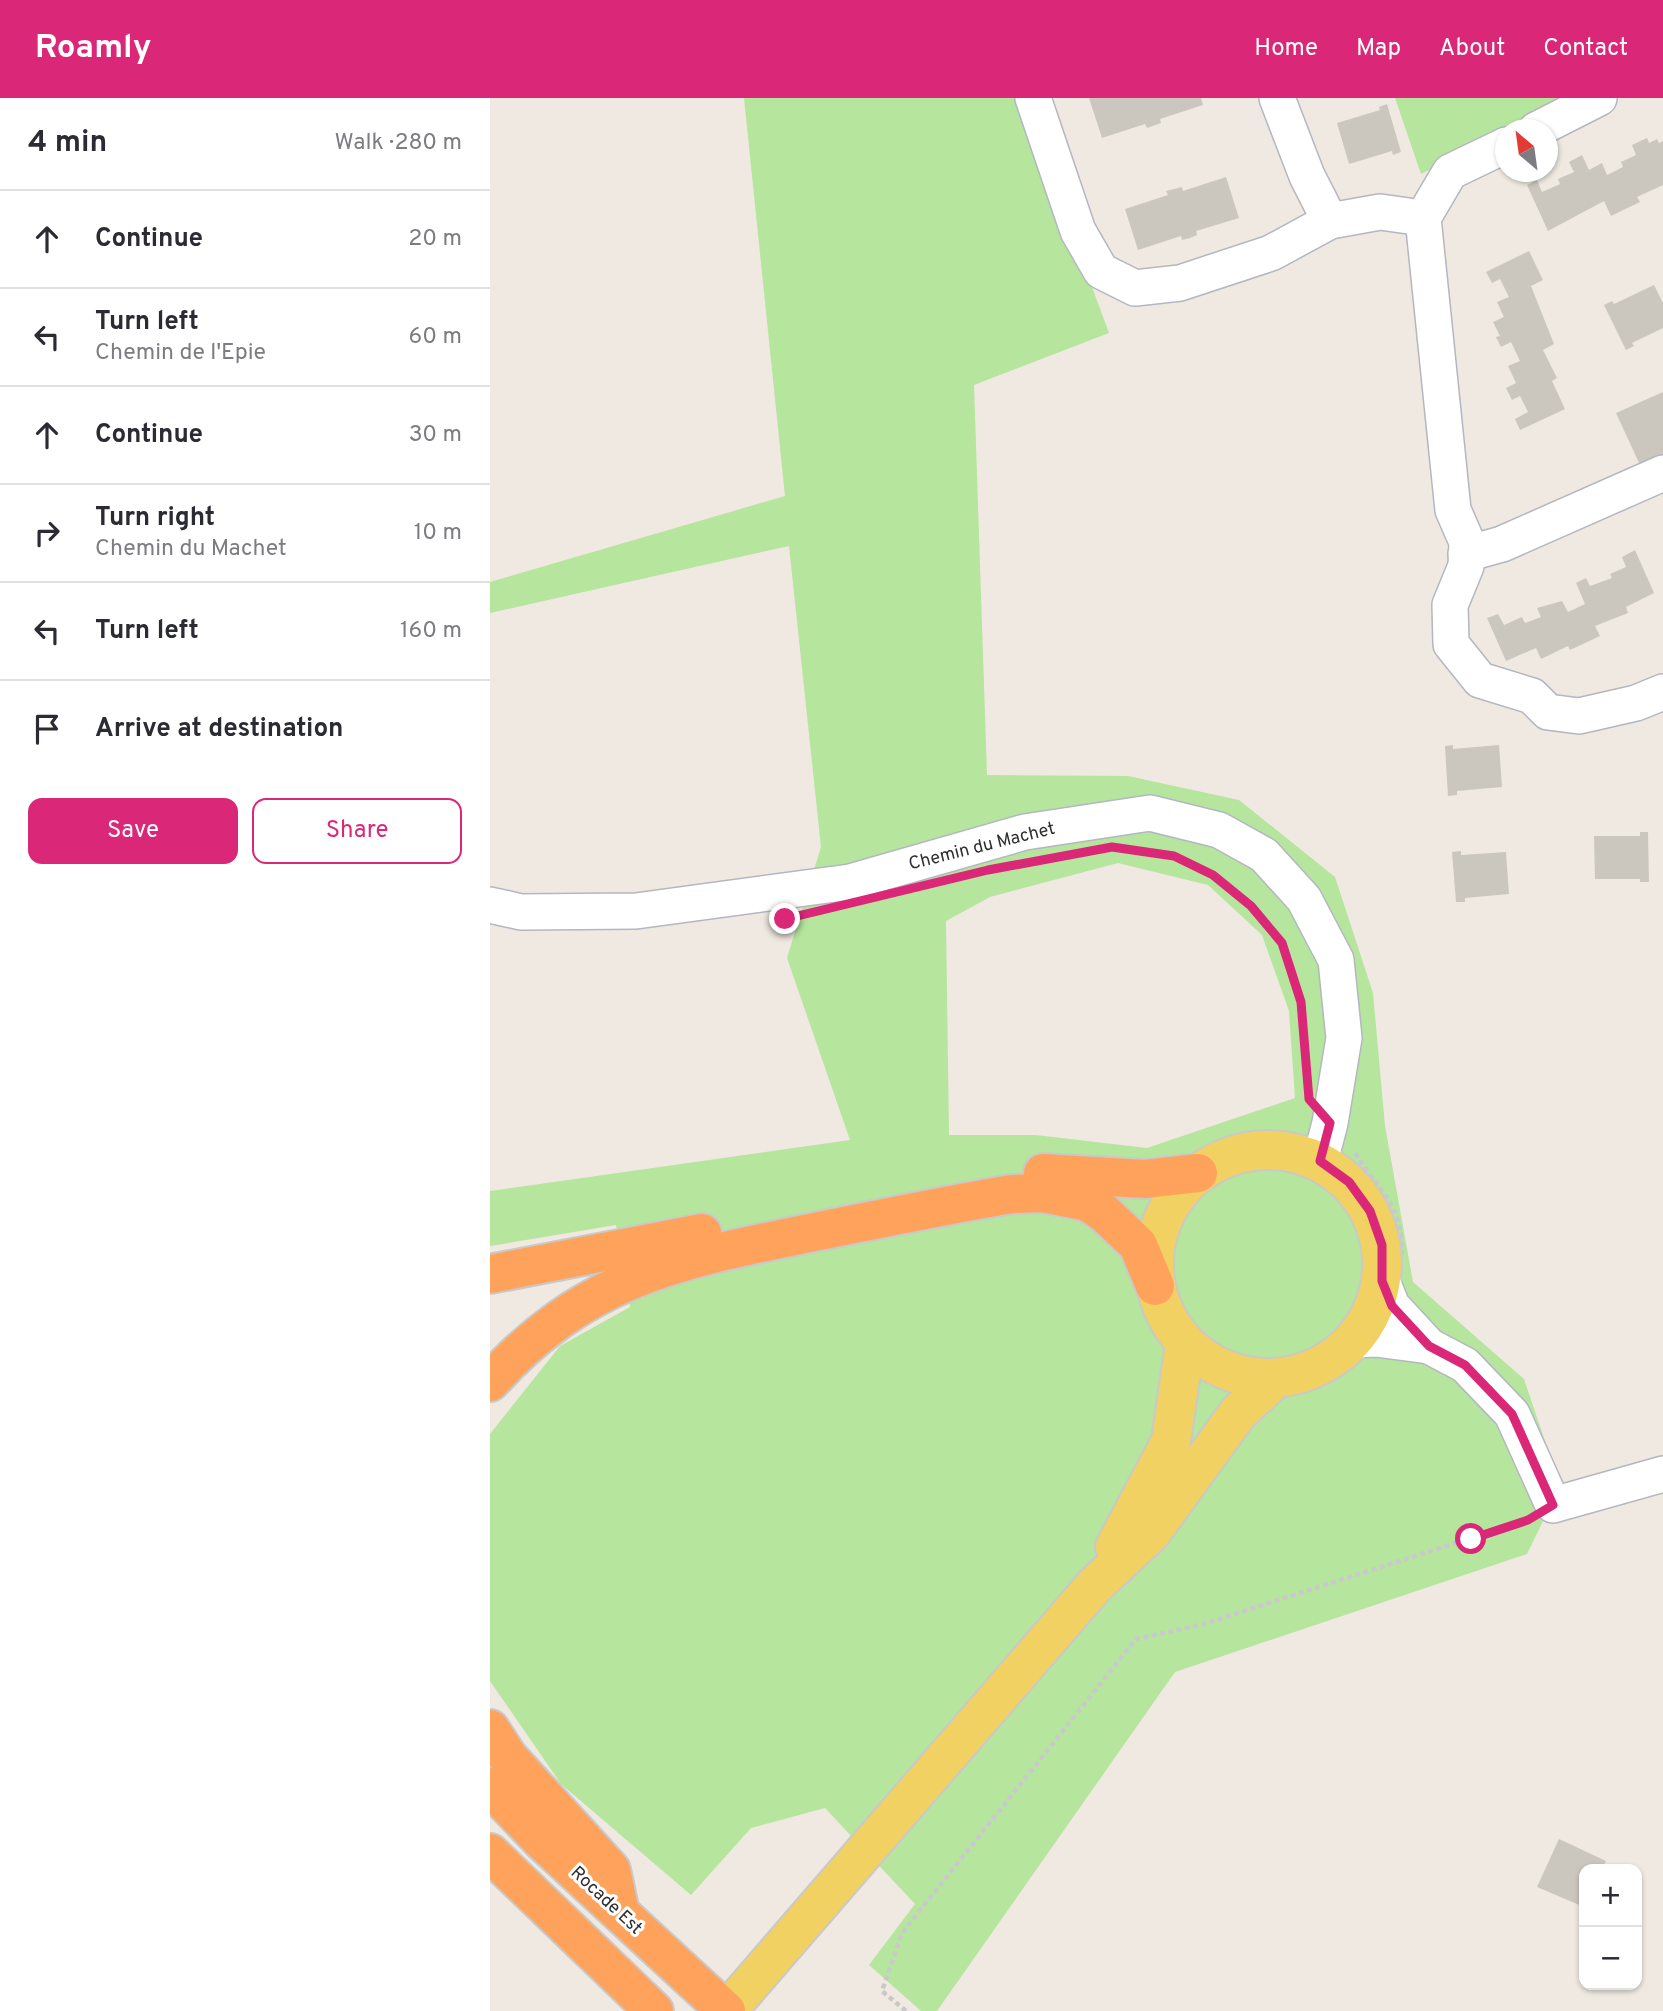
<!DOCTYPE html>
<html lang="en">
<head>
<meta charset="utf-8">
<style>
  :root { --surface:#fff; --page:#f2f2f3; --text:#2b2b33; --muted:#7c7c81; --line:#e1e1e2; --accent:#db2777 }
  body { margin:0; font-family:Overpass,sans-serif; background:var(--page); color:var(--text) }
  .controls { position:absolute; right:21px; bottom:21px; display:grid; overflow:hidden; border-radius:14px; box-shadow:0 2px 5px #0004 }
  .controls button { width:63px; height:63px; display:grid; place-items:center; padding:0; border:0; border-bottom:2px solid var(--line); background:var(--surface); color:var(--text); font:35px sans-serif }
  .compass { position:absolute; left:1005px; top:21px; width:63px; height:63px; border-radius:50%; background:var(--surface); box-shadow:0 2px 5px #0004; rotate:331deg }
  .stop { position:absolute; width:21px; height:21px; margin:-16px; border:5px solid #db2777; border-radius:50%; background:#fff }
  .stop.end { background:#db2777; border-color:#fff; box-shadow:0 2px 7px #0008 }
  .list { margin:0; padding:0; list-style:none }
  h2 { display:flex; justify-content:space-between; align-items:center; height:91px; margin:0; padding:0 28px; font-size:30px }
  h2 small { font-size:23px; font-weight:400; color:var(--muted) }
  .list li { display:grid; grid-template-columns:46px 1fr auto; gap:21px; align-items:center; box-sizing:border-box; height:98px; padding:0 28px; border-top:2px solid var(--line) }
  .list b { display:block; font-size:26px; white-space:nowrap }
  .list p { margin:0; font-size:23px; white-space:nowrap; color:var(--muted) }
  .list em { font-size:23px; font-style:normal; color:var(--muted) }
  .actions { display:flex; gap:14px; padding:21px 28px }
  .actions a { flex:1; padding:16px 0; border:2px solid var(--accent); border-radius:14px; text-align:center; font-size:24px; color:var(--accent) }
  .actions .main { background:var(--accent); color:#fff }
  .icon { flex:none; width:38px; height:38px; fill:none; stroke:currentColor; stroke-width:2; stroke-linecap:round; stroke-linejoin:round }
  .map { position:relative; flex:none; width:1173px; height:1913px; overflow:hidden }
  header { display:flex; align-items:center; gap:42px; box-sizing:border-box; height:98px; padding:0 35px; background:var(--accent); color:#fff }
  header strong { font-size:33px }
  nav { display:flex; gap:38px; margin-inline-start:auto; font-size:24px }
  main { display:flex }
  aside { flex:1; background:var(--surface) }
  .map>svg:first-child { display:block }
</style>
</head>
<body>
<header>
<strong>Roamly</strong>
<nav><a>Home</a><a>Map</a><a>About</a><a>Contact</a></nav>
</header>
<main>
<aside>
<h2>4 min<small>Walk · 280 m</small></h2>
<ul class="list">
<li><svg class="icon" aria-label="ahead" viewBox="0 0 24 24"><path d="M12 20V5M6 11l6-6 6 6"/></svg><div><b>Continue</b></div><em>20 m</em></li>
<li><svg class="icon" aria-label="left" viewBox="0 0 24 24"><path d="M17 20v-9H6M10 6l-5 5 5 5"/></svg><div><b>Turn left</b><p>Chemin de l'Epie</p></div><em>60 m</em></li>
<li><svg class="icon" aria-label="ahead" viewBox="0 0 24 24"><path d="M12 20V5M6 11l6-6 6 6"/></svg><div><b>Continue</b></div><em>30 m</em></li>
<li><svg class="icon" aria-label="right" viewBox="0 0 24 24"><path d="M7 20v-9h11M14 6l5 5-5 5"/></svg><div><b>Turn right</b><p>Chemin du Machet</p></div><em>10 m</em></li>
<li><svg class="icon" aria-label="left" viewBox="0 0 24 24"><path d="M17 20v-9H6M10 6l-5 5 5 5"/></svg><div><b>Turn left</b></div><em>160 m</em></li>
<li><svg class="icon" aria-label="arrive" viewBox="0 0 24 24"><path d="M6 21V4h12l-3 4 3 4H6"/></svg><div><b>Arrive at destination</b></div></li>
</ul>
<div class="actions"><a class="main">Save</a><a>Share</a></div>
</aside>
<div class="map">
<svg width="1173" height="1913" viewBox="0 0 1173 1913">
  <rect width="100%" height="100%" fill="#efe9e1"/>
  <g fill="#b6e59e" fill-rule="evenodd">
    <path d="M254,0h278l87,235 -135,52 13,390 141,1 111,24 96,77 38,116 12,133 28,156 111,97 36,107 -33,68 -352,118 -238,339h-16l-52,-46 46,-61 -90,-96 -74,20 -60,67 -130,-111 -71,-103v-247l70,-88 70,-39 -14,-82 -126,21v-55l360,-51 -63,-182 34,-111 -32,-301 -299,67v-31l295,-86zM628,765l90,22 54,50 27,76 6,87 -148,50 -111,-13h-87l-3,-214 44,-24z"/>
    <polygon points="905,0 1083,0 931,76"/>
  </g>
  <g fill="#cbc7bf">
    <polygon points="599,0 711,0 713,7 670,21 671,25 657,30 655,26 612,40"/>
    <polygon points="897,6 911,54 903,57 902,53 859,66 847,25 890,12 889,9"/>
    <polygon points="1157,40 1159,45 1167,41 1169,45 1173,43 1173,87 1147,99 1150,104 1121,118 1114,103 1058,133 1037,87 1047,82 1052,94 1070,86 1068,81 1084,74 1079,64 1092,57 1099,72 1112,65 1117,77 1133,69 1131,64 1146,57 1142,47"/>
    <polygon points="736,79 749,120 706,133 707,137 700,140 692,142 691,138 648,152 635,111 678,97 676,93 692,89 693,93"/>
    <polygon points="1039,153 1053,182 1041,188 1064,246 1053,252 1067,280 1062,283 1075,311 1030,332 1025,321 1038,314 1030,298 1022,302 1016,290 1026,285 1018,268 1030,263 1021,244 1011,249 1006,239 1010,238 1003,224 1014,219 1007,204 1019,199 1010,181 1002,185 996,174"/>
    <polygon points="1164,187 1173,205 1173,230 1142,245 1144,248 1136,252 1114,207 1122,203 1124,206"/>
    <polygon points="1173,294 1173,356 1150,367 1126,315"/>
    <polygon points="1145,452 1164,495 1136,509 1138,515 1105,528 1110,538 1080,552 1078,548 1051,561 1046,550 1016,563 997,520 1008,516 1014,527 1032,519 1035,525 1051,519 1047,510 1072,503 1078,514 1095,506 1086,485 1096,480 1100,488 1122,480 1120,476 1136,469 1132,459"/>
    <polygon points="963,647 963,651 1009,647 1012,689 967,693 967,697 958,698 955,648"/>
    <polygon points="1150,734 1158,734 1159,784 1150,784 1150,781 1105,781 1104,738 1150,738"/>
    <polygon points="971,753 971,757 1016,754 1019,796 975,800 975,804 966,804 962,754"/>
    <polygon points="1069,1741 1116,1763 1112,1771 1094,1771 1094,1809 1047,1789"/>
  </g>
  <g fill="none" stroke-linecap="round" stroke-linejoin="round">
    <g stroke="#b4b7c1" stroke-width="38">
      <g id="minor">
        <polyline points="543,0 588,133 611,173 645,190 690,185 781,155 840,123 890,114 933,120"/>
        <polyline points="787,0 817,78 840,123"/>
        <polyline points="1046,32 1109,0"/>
        <polyline points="1016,47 960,74 933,120 963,412 977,444 976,468 960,507 961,546 990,582 1042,598 1058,614 1089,618 1146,605 1173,594"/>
        <polyline points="976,456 1012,446 1173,375"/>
        <polyline points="0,807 31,814 146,813 360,784 535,734 660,715 729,732 774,757 814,801 846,862 854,940 840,1025 830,1063"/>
        <polyline points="892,1183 902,1208 939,1248 975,1267 1022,1316 1063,1407 1173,1376"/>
        <polyline points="865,1242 886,1241 939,1248"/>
      </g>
    </g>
    <g stroke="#c9c9c9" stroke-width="42">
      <g id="major">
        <circle cx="778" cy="1166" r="114"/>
        <polyline points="625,1449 681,1343 695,1246"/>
        <polyline points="237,1913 605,1487 661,1435 748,1315 785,1281"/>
      </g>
    </g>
    <g stroke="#c9c9c9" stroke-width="42">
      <g id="highway">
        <polyline points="553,1075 655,1081 708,1075"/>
        <polyline points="0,1176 212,1135"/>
        <path d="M0,1284c97,-107 189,-122 324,-150 66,-13 132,-27 198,-38l31,-1 45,9 16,11 34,32 17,41"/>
        <polyline points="0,1631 18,1659 121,1772 130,1815"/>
        <polyline points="0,1689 51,1742 236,1913"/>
        <polyline points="0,1755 164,1913"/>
      </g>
    </g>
    <g stroke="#c9c9c9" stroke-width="4.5" stroke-dasharray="5 3.5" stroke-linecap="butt">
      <path d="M646,752c12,2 26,2 37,5 37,11 90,55 109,88 19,33 21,79 23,116"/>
      <path d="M865,1055c26,41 47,50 47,103"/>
      <polyline points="416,1913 392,1893 412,1835 646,1541 714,1526 1037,1422"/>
    </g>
    <use href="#minor" stroke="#fff" stroke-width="35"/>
    <use href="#major" stroke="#f2d163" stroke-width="38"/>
    <use href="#highway" stroke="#ffa35c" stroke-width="38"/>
  </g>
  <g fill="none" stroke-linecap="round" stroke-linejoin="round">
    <polyline stroke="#db2777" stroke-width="9" points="295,821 498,772 622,749 684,758 723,777 761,808 792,845 811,904 819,1001 840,1025 830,1063 859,1084 880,1113 892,1147 892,1183 902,1208 939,1248 975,1267 1022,1316 1063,1407 1038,1422 981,1441"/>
  </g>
  <g text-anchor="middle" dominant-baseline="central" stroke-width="6" stroke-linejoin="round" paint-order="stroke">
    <g font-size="18" fill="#2e2e2e" stroke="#fff">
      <text transform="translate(492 749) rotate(-14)">Chemin du Machet</text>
      <text transform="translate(116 1803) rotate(43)">Rocade Est</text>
    </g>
  </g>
</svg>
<div class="controls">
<button>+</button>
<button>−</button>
</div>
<svg class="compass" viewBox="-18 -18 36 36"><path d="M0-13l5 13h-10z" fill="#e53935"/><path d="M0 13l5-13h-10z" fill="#7c7c81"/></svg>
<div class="stop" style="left:981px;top:1441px"></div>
<div class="stop end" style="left:295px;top:821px"></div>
</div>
</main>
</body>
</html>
